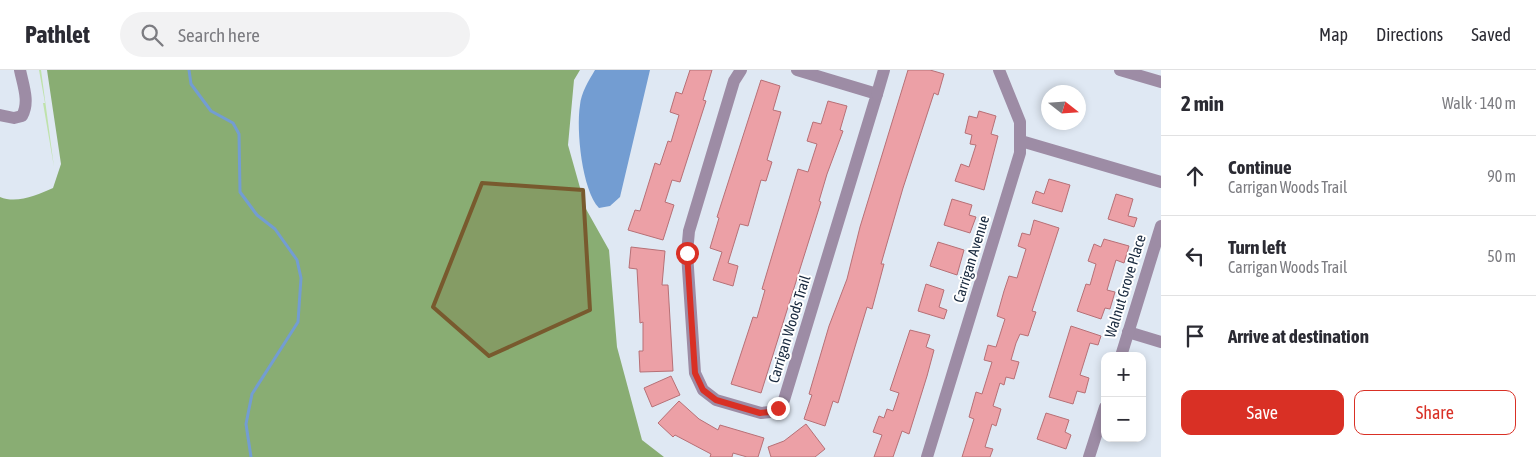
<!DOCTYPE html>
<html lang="en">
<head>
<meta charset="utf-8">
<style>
  :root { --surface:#fff; --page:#f2f2f3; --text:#2b2b33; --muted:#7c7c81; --line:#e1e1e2; --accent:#d93025 }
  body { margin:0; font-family:"Asap Condensed",sans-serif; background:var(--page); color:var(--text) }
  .controls { position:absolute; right:15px; bottom:15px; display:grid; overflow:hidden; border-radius:10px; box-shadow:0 2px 8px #0003 }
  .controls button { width:45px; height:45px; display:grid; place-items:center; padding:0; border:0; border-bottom:1px solid var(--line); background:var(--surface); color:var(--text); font:25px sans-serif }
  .compass { position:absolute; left:1041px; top:15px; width:45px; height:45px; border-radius:50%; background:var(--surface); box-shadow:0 2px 8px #0003; rotate:107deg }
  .stop { position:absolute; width:15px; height:15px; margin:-11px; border:4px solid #d93025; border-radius:50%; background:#fff }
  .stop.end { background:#d93025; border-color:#fff; box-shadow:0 1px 5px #0008 }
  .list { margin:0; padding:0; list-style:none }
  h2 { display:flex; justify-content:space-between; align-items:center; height:65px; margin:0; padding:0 20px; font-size:21px }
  h2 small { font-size:16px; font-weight:400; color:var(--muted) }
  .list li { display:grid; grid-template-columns:32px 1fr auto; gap:15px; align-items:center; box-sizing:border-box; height:80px; padding:0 20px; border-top:1px solid var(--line) }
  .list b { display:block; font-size:19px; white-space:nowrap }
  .list p { margin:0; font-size:16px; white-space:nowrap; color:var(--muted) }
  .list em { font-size:16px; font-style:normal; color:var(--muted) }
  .actions { display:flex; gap:10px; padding:15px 20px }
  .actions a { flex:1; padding:11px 0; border:1px solid var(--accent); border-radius:10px; text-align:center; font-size:18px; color:var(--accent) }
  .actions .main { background:var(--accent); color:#fff }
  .icon { flex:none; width:28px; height:28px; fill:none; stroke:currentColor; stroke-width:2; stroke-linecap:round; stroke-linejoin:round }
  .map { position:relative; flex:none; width:1161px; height:387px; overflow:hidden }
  header { display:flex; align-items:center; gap:30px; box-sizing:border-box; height:70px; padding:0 25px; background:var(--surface); border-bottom:1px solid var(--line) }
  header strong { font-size:24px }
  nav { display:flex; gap:28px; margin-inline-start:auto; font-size:18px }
  .search { width:350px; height:45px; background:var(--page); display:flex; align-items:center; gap:12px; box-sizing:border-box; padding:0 18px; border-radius:28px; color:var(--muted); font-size:19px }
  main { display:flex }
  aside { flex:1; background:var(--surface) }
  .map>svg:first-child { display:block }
</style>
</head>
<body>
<header>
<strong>Pathlet</strong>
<div class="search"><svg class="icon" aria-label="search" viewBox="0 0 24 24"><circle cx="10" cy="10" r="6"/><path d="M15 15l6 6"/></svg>Search here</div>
<nav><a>Map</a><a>Directions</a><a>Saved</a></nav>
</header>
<main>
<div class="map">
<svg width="1161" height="387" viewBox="0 0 1161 387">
  <rect width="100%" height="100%" fill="#dfe8f3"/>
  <polygon fill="#bfe2ab" points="39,0 41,0 54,97 43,33 45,33"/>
  <path fill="#89ad73" d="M47,0h533l-6,10 -6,65 18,64 23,41 8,97 25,93 22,17h-664v-260c17,7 37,-2 53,-9l8,-24z"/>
  <path fill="#739dd2" d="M595,0h55l-30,127 -10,9 -11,2c-17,-18 -23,-78 -19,-103 1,-12 9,-25 15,-35z"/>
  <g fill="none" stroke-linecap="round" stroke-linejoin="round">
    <polyline stroke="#739dd2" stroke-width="3" points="189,0 191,14 211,41 233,53 239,64 240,122 257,145 275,159 297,190 301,208 298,252 252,324 246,354 251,387"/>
  </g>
  <g fill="#eca0a6" stroke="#b77076">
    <polygon points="690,0 712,0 703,30 706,31 680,112 672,110 665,132 674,135 663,170 628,160 635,140 640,141 655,93 660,95 668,71 671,72 679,45 670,42 676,22 682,24"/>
    <polygon points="908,0 930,0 944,4 938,25 934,23 903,118 881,194 884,194 872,239 867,237 838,333 833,331 825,356 804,349 812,325 809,324 829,256 847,209 860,157"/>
    <polygon points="761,10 780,16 773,40 781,42 767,90 772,92 766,111 761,110 748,156 740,154 728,193 738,196 733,216 713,210 722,182 710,178 719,148 717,147"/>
    <polygon points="828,31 847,36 840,60 843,61 827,104 819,131 821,132 761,323 731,314 753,247 757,248 765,220 762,219 798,99 808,102 817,74 807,71 813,52 821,54"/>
    <polygon points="979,41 996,46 991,64 998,66 984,120 955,111 961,94 969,97 976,75 970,74 972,65 965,63 969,46 977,48"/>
    <polygon points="1049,109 1070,115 1062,142 1032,133 1036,121 1044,124"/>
    <polygon points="1116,124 1133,129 1128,146 1137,148 1134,157 1108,149"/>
    <polygon points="952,129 972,135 969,145 976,147 970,163 944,155"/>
    <polygon points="1034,150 1059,158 1032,241 1036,242 1028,266 1020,264 1016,273 1011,290 1019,292 1014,309 1006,307 1004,315 1000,313 993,336 1001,339 996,356 992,354 985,377 993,379 990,387 962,387 974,349 969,347 976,322 982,324 992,292 984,290 988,275 996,277 1005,249 997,246 1004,221 1009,206 1017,208 1026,179 1018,176 1022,163 1030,165"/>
    <polygon points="1104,169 1129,176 1124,193 1116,190 1107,220 1115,222 1110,239 1105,238 1101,249 1077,241 1086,214 1090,215 1096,194 1088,191 1094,174 1101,177"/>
    <polygon points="938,172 964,180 957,205 930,196"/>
    <polygon points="631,177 665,181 662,215 668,215 673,301 640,302 639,281 643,281 643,252 640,253 637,199 629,198"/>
    <polygon points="926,214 944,220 939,237 947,240 944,249 918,241"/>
    <polygon points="1071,256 1101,266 1098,275 1090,273 1080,305 1089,308 1085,323 1077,321 1073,334 1049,327"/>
    <polygon points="910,260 930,265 926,277 934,280 927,306 909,364 902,361 893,387 874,387 882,365 873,362 879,346 884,348 887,339 893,341 899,323 890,320"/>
    <polygon points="671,306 680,325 652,337 644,318"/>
    <polygon points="679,331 699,349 718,360 720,355 764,368 758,387 747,387 733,383 732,387 710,387 711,384 675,365 673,367 658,353"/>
    <polygon points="1046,343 1069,350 1065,362 1071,365 1066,379 1037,369"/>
    <polygon points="806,354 825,379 815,387 771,387 768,377 784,371"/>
  </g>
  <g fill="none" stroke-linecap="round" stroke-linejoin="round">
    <g stroke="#9d8ca5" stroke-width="12">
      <polyline points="741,0 734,11 689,161 687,183 695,303 703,320 716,330 761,343 770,342 784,330 877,24 797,0"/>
      <polyline points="1120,0 1161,12"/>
      <polyline points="877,24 884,0"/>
      <path d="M0,45l14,3 8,-2c8,-14 1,-31 -2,-46"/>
      <polyline points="1021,71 1161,112"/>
      <polyline points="1128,262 1161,272"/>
      <polyline points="1121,286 1161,156"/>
      <polyline points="927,387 1020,83 1020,52 999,0"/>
      <polyline points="1089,387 1105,337"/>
    </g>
  </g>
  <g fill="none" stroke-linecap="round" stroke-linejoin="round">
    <polyline stroke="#d93025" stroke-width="6" points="687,183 695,303 703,320 716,330 760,343 770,342 778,338"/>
  </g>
  <path fill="#785a2e" fill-opacity="0.2" stroke="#785a2e" stroke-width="4" stroke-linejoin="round" d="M482,113l101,7 7,120 -101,46 -56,-49z"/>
  <g text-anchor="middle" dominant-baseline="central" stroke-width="4" stroke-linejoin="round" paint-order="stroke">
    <g font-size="15" fill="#18293e" stroke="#fff">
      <text transform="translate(971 189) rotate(-73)">Carrigan Avenue</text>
      <text transform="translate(1125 216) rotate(-73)">Walnut Grove Place</text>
      <text transform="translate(789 259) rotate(-73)">Carrigan Woods Trail</text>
    </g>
  </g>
</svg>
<div class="controls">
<button>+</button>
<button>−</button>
</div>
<svg class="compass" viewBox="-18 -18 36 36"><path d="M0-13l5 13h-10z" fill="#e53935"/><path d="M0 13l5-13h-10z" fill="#7c7c81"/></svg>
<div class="stop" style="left:687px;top:183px"></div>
<div class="stop end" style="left:778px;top:338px"></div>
</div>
<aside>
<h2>2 min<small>Walk · 140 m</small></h2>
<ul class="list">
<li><svg class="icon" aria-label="ahead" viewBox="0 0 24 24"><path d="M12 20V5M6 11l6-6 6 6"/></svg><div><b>Continue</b><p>Carrigan Woods Trail</p></div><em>90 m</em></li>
<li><svg class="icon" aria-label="left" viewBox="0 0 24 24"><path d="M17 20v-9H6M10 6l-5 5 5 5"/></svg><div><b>Turn left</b><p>Carrigan Woods Trail</p></div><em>50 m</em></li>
<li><svg class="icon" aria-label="arrive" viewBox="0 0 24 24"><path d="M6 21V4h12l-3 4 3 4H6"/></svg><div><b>Arrive at destination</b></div></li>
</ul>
<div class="actions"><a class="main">Save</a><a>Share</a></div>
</aside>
</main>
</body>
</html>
